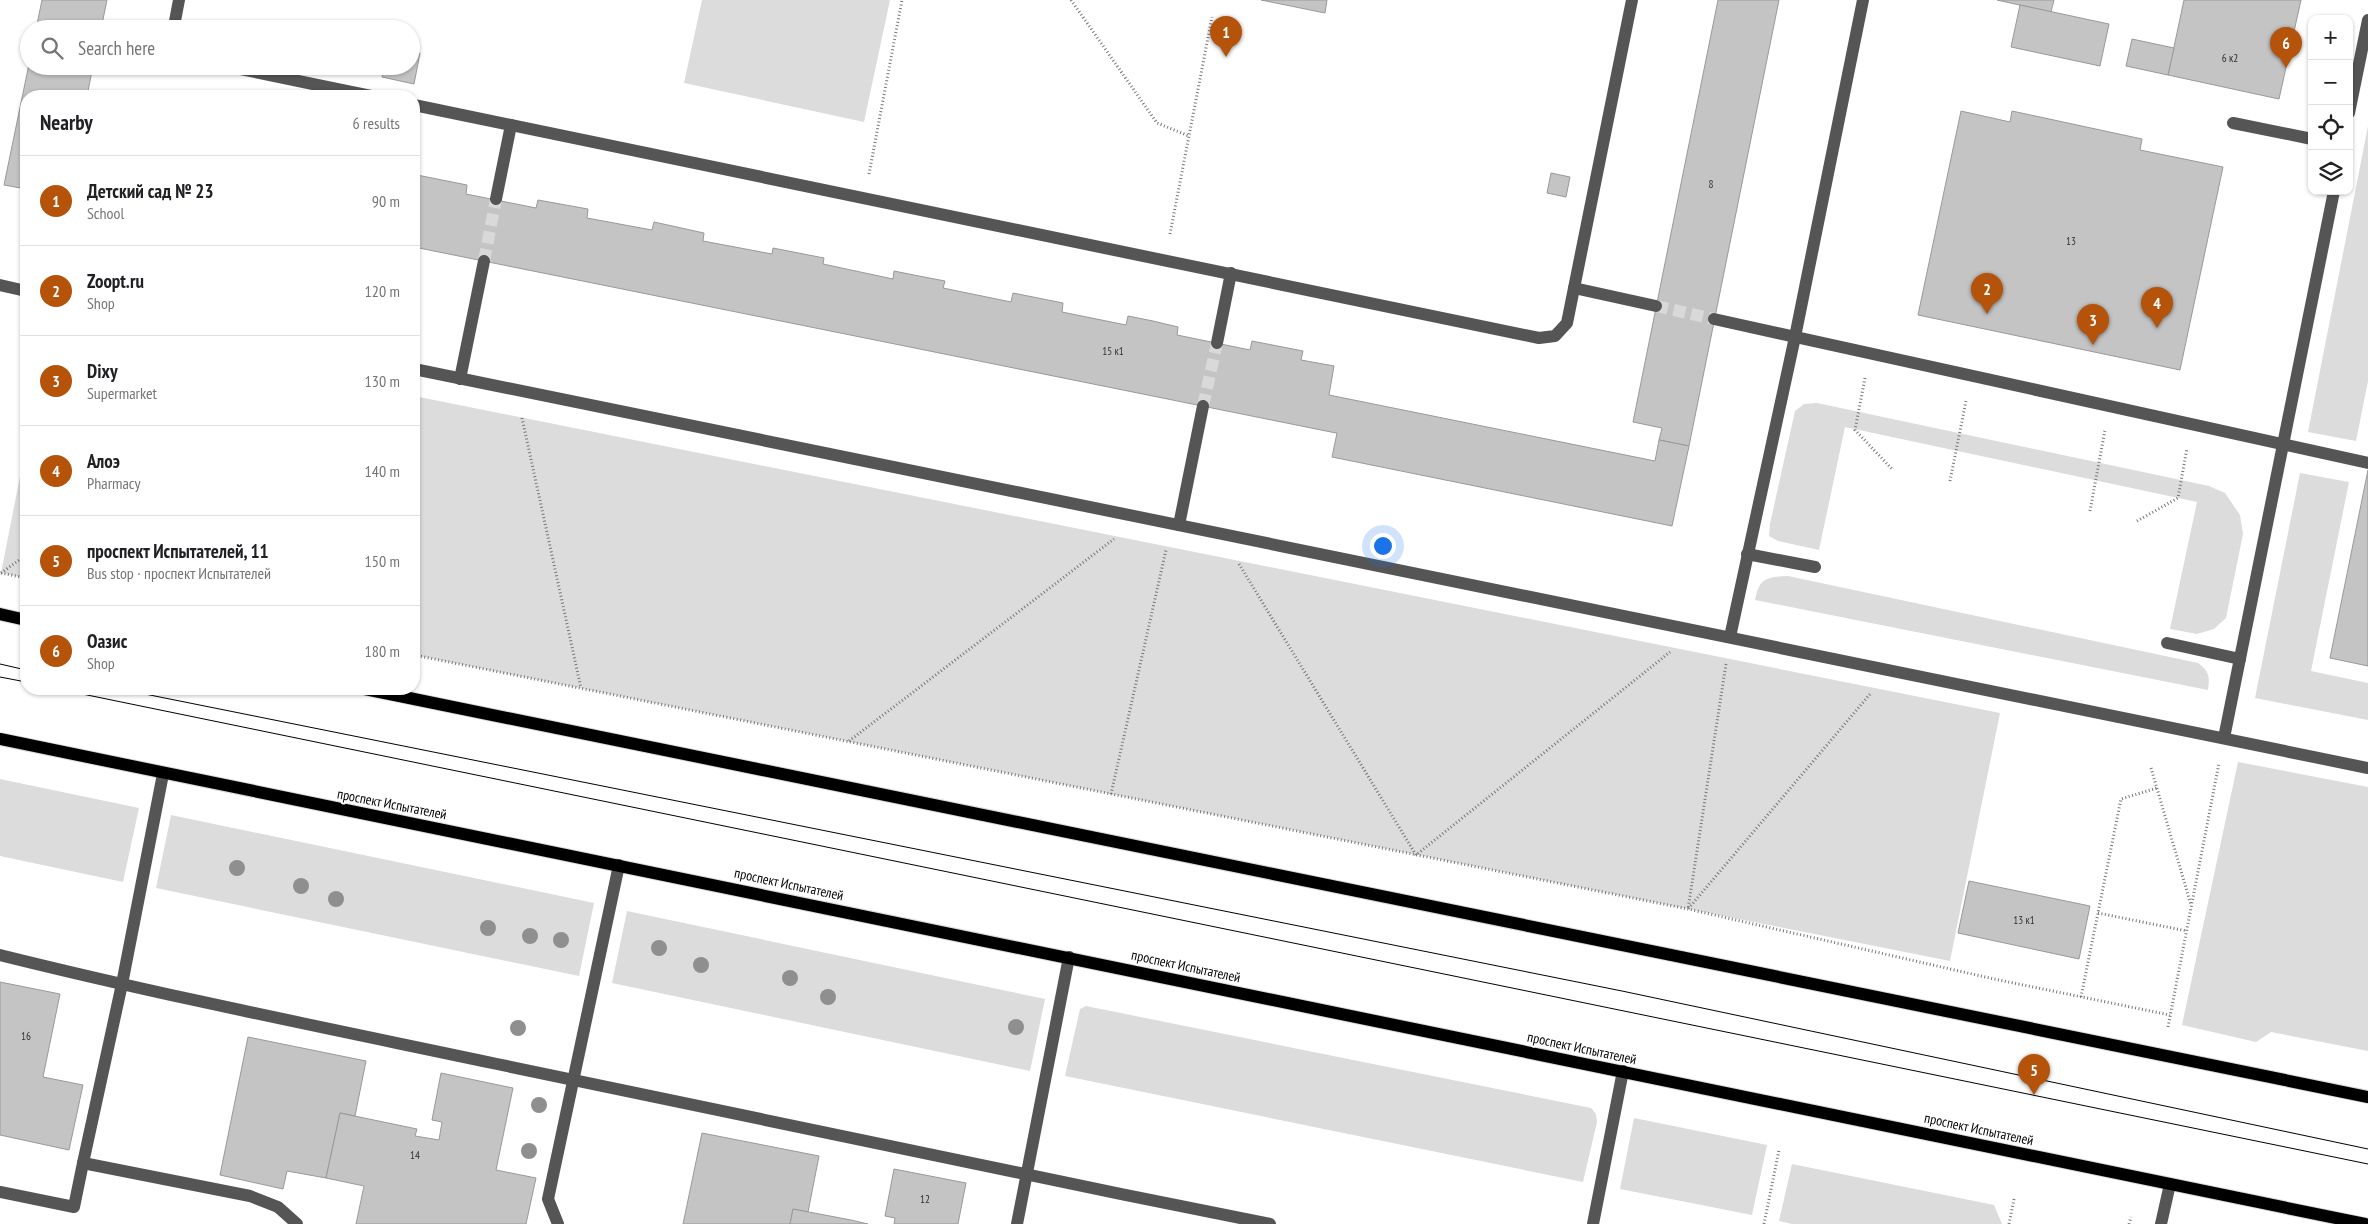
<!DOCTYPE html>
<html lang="en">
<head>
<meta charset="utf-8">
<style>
  :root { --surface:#fff; --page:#f6f6f6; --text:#202124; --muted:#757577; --line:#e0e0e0; --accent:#b45309 }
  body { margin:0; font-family:"PT Sans Narrow",sans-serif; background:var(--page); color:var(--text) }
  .controls { position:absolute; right:15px; top:15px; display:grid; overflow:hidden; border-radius:10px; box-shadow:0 1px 4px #0004 }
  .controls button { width:45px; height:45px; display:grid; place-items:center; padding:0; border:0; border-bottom:1px solid var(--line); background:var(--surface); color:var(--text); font:25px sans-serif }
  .you { position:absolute; left:1382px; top:545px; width:18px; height:18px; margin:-12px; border:4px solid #fff; border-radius:50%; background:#1a73e8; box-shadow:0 0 0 8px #1a73e833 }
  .badge { display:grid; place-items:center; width:32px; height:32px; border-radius:50%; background:var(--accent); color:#fff; font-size:16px; font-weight:700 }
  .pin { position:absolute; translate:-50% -41px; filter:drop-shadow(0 1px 2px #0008) }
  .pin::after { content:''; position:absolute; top:26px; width:18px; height:15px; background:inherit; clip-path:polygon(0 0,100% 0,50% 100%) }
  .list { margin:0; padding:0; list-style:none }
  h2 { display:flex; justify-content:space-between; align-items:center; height:65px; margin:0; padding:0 20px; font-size:21px }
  h2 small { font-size:16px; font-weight:400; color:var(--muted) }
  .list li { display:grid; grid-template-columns:32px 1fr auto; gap:15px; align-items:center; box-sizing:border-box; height:90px; padding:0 20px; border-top:1px solid var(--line) }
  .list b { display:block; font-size:19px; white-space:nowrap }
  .list p { margin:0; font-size:16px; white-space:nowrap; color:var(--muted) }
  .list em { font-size:16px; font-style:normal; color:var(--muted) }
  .icon { flex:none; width:28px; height:28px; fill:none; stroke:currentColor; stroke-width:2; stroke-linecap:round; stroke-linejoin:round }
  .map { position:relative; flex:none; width:2368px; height:1224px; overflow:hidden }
  .search { position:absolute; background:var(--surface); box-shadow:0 1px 4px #0004; left:20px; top:20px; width:400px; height:55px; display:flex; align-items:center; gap:12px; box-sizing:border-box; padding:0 18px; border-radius:28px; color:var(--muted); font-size:19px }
  .panel { position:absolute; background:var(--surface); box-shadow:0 1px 4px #0004; left:20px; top:90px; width:400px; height:605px; border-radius:20px }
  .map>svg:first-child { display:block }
</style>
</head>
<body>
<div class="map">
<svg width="2368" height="1224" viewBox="0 0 2368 1224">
  <rect width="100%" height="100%" fill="#fff"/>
  <g fill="#dcdcdc">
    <polygon points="702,0 890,0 864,122 684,83"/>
    <polygon points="2368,126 2368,381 2356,441 2308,432"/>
    <polygon points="414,396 2000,713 1950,961 414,655"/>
    <polygon points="1817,403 2209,486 2225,493 2240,515 2243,534 2226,618 2214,629 2197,634 2170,629 2197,502 1845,427 1819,550 1778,541 1769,536 1770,524 1795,411 1804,404"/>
    <polygon points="26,446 26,578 1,573"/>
    <polygon points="2300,473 2349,482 2311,671 2368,683 2368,720 2255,698"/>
    <path d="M1788,576l410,87c11,8 12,14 10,27l-453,-90c4,-22 11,-23 33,-24z"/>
    <polygon points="2238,762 2368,787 2368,1051 2271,1032 2256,1042 2182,1025"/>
    <polygon points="0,779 139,808 123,882 0,856"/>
    <polygon points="171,815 594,903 579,976 156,888"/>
    <polygon points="627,911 1045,999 1030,1071 612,983"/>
    <polygon points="1086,1006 1591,1108 1596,1114 1597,1122 1583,1182 1065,1076 1080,1009"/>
    <polygon points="1634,1118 1767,1145 1752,1215 1620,1189"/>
    <polygon points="1792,1164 1994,1205 2002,1224 1792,1224 1779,1221"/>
  </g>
  <g fill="#c4c4c4" stroke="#999">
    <polygon points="42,0 107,0 101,29 36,29"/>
    <polygon points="1261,0 1327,0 1325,13"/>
    <polygon points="1718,0 1779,0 1689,446 1659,440 1662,428 1633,422"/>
    <polygon points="1997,0 2054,0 2051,12"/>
    <polygon points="2184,0 2301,0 2279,99 2168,75"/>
    <polygon points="2020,5 2109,24 2100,66 2011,47"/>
    <polygon points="2132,39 2174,48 2168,75 2126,66"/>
    <polygon points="411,51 420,53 414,84 382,77 384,66 411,66"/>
    <polygon points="29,64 29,66 93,66 87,96 26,96 26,189 4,185"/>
    <polygon points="1961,111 2010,122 2012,111 2142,139 2140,150 2223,167 2180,370 1918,315"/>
    <polygon points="1551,173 1570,177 1566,197 1547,193"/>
    <polygon points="417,175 467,185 466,194 536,208 538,200 588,209 587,218 652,230 654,222 704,233 703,241 772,254 773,248 824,258 823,264 893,279 894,271 919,276 945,281 943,288 1011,302 1013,293 1063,303 1062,312 1126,325 1128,316 1153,321 1178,327 1177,335 1250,350 1252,341 1303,351 1301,360 1334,366 1329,395 1655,461 1659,440 1689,446 1672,526 1332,457 1337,433 1331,432 414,247 414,183"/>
    <polygon points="2368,470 2368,666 2330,658"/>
    <polygon points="1969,881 2090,906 2079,959 1958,933"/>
    <polygon points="0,982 60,994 43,1077 83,1085 69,1150 0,1135"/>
    <polygon points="248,1037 366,1061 355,1116 340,1113 326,1178 287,1171 283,1189 220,1175"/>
    <polygon points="441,1073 513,1088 496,1170 536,1178 526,1224 356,1224 364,1186 326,1178 340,1113 417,1129 415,1136 439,1140 442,1122 432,1120"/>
    <polygon points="702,1133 819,1156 808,1212 793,1209 790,1224 683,1224"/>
    <polygon points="894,1169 966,1183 958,1224 894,1224 895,1218 885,1216"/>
    <polygon points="793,1209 851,1220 868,1224 790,1224"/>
  </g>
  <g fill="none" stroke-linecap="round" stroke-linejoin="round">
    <g stroke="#d9d9d9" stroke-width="12" stroke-dasharray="12 6" stroke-linecap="butt">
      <polyline points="484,261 496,199"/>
      <polyline points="1656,306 1714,319"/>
      <polyline points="1203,406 1217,343"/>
    </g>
    <g stroke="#dbdbdb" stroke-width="14">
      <g id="major">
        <polyline points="0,614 26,620"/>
        <polyline points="365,689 2368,1097"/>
        <polyline points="0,739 2365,1224"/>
      </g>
    </g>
    <g stroke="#777" stroke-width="3" stroke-dasharray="1 2.5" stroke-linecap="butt">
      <polyline points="1071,0 1157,123 1189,136"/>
      <polyline points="869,174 902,0"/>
      <polyline points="1170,234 1212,17"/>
      <polyline points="1865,378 1855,430 1892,469"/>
      <polyline points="522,418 581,688"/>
      <polyline points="1950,481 1966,401"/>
      <polyline points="2090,511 2105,430"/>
      <polyline points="2137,521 2178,498 2187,448"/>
      <polyline points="1239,564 1416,855 1670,652"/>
      <polyline points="1,573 26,555"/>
      <polyline points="1,573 26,578"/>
      <polyline points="414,655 1688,909 1994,979 2170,1015"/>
      <polyline points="1726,664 1688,909 1871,693"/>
      <polyline points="849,741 1114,539"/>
      <polyline points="2151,768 2191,905"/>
      <polyline points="1111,794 1166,550"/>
      <polyline points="2098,913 2187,931"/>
      <polyline points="2081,997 2121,799 2157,788"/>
      <polyline points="2168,1027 2219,763"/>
      <polyline points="1764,1224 1779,1150"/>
      <polyline points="2009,1224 2014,1199"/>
      <polyline points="2129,1224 2131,1217"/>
    </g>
    <g stroke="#555" stroke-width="12">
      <polyline points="176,29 175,21 179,0"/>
      <polyline points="226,66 371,96"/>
      <polyline points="414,105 1539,338 1555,336 1567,323 1632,0"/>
      <polyline points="2349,113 2368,20"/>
      <polyline points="2233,123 2312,139"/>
      <polyline points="496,199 511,125"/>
      <polyline points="0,285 26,291"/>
      <polyline points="1574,288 1656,306"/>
      <polyline points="1714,319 2368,463"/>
      <polyline points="1217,343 1231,273"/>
      <polyline points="414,369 2368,768"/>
      <polyline points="460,379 484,261"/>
      <polyline points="1179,525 1203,406"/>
      <polyline points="1747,554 1815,567"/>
      <polyline points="1730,637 1795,337 1863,0"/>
      <polyline points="2167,643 2240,659"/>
      <polyline points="2224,738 2334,191"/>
      <polyline points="163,774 122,984 83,1163 250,1196 278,1207 297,1224"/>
      <path d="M0,955c165,41 331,74 497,109 258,54 515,109 773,160"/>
      <polyline points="0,1192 74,1207 83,1163"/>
      <polyline points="558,1224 548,1199 619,865"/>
      <polyline points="1017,1224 1069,957"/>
      <polyline points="1593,1224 1623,1071"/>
      <polyline points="2161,1224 2170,1184"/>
    </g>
    <use href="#major" stroke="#000" stroke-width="12"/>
    <g stroke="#000" stroke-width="1">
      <polyline points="0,664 26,670"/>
      <polyline points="0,677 26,682"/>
      <polyline points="58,689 2368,1164"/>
      <polyline points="120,689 1622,991 2368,1149"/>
    </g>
  </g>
  <g fill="#8f8f8f">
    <circle cx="237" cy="868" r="8"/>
    <circle cx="301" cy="886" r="8"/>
    <circle cx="336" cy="899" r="8"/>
    <circle cx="488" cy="928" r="8"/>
    <circle cx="530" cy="936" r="8"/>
    <circle cx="561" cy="940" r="8"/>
    <circle cx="659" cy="948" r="8"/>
    <circle cx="701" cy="965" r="8"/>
    <circle cx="790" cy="978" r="8"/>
    <circle cx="828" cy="997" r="8"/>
    <circle cx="1016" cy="1027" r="8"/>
    <circle cx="518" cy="1028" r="8"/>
    <circle cx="539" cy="1105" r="8"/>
    <circle cx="529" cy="1151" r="8"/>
  </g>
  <g text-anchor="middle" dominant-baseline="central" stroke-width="4" stroke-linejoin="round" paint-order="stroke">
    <g font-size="11" fill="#313131">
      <text x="2230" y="58">6 к2</text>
      <text x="1711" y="184">8</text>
      <text x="2071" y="241">13</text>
      <text x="1113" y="351">15 к1</text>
      <text x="2024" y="920">13 к1</text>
      <text x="26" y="1036">16</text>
      <text x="415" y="1155">14</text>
      <text x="925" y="1199">12</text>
    </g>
    <g font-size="14" fill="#000" stroke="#fff">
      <text transform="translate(392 804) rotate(11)">проспект Испытателей</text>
      <text transform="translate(789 884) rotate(12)">проспект Испытателей</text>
      <text transform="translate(1186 966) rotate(12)">проспект Испытателей</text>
      <text transform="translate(1582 1048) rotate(12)">проспект Испытателей</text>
      <text transform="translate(1979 1129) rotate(12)">проспект Испытателей</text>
    </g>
  </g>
</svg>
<div class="controls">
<button>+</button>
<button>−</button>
<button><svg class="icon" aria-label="locate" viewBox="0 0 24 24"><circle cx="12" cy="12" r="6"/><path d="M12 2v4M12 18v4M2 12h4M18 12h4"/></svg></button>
<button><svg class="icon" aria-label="layers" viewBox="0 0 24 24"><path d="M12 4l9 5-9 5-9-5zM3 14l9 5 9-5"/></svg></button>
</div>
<div class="you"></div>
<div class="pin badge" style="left:1226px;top:57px">1</div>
<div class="pin badge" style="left:1987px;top:314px">2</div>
<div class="pin badge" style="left:2093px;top:345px">3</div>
<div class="pin badge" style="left:2157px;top:328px">4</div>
<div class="pin badge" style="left:2034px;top:1095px">5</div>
<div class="pin badge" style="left:2286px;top:68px">6</div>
<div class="search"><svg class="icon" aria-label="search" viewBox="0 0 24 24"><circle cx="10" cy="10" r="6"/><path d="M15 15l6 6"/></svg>Search here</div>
<section class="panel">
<h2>Nearby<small>6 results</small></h2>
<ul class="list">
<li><span class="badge">1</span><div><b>Детский сад № 23</b><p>School</p></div><em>90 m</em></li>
<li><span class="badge">2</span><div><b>Zoopt.ru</b><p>Shop</p></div><em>120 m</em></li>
<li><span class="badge">3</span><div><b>Dixy</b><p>Supermarket</p></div><em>130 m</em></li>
<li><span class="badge">4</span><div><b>Алоэ</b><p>Pharmacy</p></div><em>140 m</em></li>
<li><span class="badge">5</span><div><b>проспект Испытателей, 11</b><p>Bus stop · проспект Испытателей</p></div><em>150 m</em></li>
<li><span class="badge">6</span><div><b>Оазис</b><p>Shop</p></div><em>180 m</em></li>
</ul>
</section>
</div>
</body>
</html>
